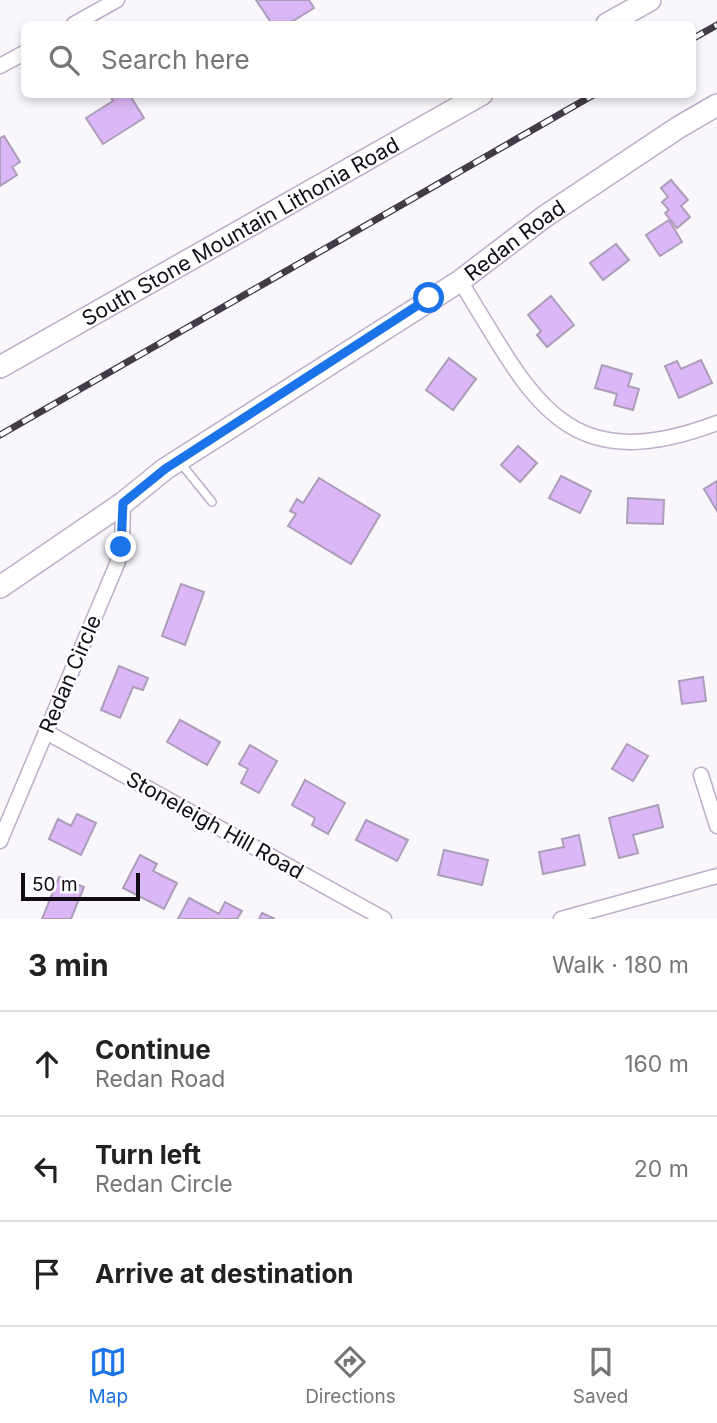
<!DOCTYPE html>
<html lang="en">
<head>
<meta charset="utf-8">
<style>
  :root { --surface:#fff; --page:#f6f6f6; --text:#222; --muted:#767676; --line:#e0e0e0; --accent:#1a73e8 }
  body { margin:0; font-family:Inter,sans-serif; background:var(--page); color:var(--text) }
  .scale { position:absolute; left:21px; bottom:18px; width:119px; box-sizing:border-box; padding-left:7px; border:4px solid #120c16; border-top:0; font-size:19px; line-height:24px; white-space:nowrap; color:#120c16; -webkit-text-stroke:5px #fff; paint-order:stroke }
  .stop { position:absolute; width:21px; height:21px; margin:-16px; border:5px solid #1a73e8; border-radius:50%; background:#fff }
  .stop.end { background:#1a73e8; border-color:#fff; box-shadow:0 2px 7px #0008 }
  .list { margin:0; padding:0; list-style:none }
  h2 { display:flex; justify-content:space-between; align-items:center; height:91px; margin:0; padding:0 28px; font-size:30px }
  h2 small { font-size:23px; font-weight:400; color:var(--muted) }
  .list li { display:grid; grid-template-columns:46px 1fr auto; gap:21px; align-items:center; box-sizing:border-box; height:105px; padding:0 28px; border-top:2px solid var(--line) }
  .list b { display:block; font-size:26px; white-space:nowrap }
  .list p { margin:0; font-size:23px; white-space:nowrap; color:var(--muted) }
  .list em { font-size:23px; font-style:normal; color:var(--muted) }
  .icon { flex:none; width:38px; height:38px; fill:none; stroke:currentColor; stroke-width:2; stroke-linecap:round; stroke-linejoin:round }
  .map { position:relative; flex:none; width:717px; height:919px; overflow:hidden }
  .search { position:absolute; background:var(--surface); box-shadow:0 4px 10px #0003; left:21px; right:21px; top:21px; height:77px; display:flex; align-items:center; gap:18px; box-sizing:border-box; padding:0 24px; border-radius:10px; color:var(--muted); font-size:26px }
  .sheet { height:406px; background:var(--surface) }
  nav { display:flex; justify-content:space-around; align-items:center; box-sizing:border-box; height:98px; border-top:2px solid var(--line); background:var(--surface); font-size:19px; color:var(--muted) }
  nav a { display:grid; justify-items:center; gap:4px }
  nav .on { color:var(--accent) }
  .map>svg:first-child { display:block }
</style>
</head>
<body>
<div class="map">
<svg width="717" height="919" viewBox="0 0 717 919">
  <rect width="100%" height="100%" fill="#f9f6fc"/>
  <g fill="#dbb7f8" stroke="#ac9db9" stroke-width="2">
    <polygon points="256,0 309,0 314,8 288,24 272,24"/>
    <polygon points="109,94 129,94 144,118 103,144 86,118 113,101"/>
    <polygon points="4,136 20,162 12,167 17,175 0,186 0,138"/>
    <polygon points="671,180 688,200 681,206 690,217 677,228 665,213 669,210 662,202 668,197 661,188"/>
    <polygon points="669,220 682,242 660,256 646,235"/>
    <polygon points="616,244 629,260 603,280 590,263"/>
    <polygon points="551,296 574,325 547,347 537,335 541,331 528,315"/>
    <polygon points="449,358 476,379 453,410 426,390"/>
    <polygon points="701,360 712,383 679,398 665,366 677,361 681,369"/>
    <polygon points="602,365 632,374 628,386 639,389 633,410 614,405 617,394 595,388"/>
    <polygon points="518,446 537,463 520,482 501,465"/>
    <polygon points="561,476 591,491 580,513 549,498"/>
    <polygon points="319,478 380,515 351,564 288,526 296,514 290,511 297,499 303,503"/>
    <polygon points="717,481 717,511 704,489"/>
    <polygon points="628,498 664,500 663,524 627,523"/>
    <polygon points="181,584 204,592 185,645 162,636"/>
    <polygon points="119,666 148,678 143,690 133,687 120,718 101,710"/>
    <polygon points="703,677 706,701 682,704 679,681"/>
    <polygon points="180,720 220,742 207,765 167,742"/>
    <polygon points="627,744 648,756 633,781 612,769"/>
    <polygon points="250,745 277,761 259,793 241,783 248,769 239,764"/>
    <polygon points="305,780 345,803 328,834 312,825 315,818 292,805"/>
    <polygon points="658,805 663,827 633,835 638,853 619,858 609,818"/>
    <polygon points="77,814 96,823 81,855 49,839 58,819 71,826"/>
    <polygon points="366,820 408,840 397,861 356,840"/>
    <polygon points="579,835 585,865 543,874 539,852 564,847 562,839"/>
    <polygon points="444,850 488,860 482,885 438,875"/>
    <polygon points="140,855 157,864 153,871 177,883 164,909 123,888"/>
    <polygon points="59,877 84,887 71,919 42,919"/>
    <polygon points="189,898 219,914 225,902 242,911 237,919 178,919"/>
    <polygon points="262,913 275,919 259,919"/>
  </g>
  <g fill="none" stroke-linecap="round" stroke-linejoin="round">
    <g stroke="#bcadc9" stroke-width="10">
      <polyline id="lane" points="179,461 212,502"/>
    </g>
    <g stroke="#bcadc9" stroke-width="17">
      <g id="street">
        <polyline points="74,24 117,0"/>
        <polyline points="0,66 24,53"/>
        <path d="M460,281c71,113 101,201 257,142"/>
        <polyline points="46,732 384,919"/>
        <polyline points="701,775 717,826"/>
        <polyline points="0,841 117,564 122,547 123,503"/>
        <polyline points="561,919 717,876"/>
      </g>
    </g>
    <g stroke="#bcadc9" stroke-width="24">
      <g id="secondary">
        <polyline points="607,24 650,0"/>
        <path id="s1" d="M0,367l482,-273"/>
        <path id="s2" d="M0,587l123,-84 42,-34 295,-188 84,-64 135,-90 38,-22"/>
      </g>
    </g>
    <use href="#lane" stroke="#fff" stroke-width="7"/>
    <use href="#street" stroke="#fff" stroke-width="14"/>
    <use href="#secondary" stroke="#fff" stroke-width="21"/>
    <g stroke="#403b44" stroke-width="7">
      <g id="rail">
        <polyline points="692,39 717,25"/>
        <polyline points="0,435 595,94"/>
      </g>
    </g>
    <use href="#rail" stroke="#fff" stroke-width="4.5" stroke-dasharray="13" stroke-linecap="butt"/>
  </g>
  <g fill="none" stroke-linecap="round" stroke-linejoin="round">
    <polyline stroke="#1a73e8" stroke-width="9" points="121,547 123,503 165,469 429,298"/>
  </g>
  <g text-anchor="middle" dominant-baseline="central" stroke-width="5" stroke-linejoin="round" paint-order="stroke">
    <g font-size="21" fill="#120c16" stroke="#fff">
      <text stroke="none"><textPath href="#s1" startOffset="276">South Stone Mountain Lithonia Road</textPath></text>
      <text stroke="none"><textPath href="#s2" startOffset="621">Redan Road</textPath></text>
      <text transform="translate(70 674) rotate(-67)">Redan Circle</text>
      <text transform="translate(215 825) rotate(29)">Stoneleigh Hill Road</text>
    </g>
  </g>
</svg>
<div class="scale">50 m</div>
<div class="stop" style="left:429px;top:298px"></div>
<div class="stop end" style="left:121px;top:547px"></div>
<div class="search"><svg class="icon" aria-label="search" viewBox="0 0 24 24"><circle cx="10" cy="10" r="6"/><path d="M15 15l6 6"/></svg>Search here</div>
</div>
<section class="sheet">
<h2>3 min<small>Walk · 180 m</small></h2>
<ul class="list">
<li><svg class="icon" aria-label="ahead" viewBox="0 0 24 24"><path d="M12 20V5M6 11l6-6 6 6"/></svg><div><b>Continue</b><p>Redan Road</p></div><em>160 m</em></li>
<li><svg class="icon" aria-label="left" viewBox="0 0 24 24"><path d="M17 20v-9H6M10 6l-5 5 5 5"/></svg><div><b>Turn left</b><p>Redan Circle</p></div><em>20 m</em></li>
<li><svg class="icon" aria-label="arrive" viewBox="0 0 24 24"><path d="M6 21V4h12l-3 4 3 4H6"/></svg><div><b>Arrive at destination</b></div></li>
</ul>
</section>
<nav>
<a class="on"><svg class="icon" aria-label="map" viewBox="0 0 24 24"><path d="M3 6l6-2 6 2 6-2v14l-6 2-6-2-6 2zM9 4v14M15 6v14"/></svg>Map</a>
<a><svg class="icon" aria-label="directions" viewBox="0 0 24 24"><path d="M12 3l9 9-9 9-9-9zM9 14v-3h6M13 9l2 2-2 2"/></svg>Directions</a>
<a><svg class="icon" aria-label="saved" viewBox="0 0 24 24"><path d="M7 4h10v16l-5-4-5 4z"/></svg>Saved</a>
</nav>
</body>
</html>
